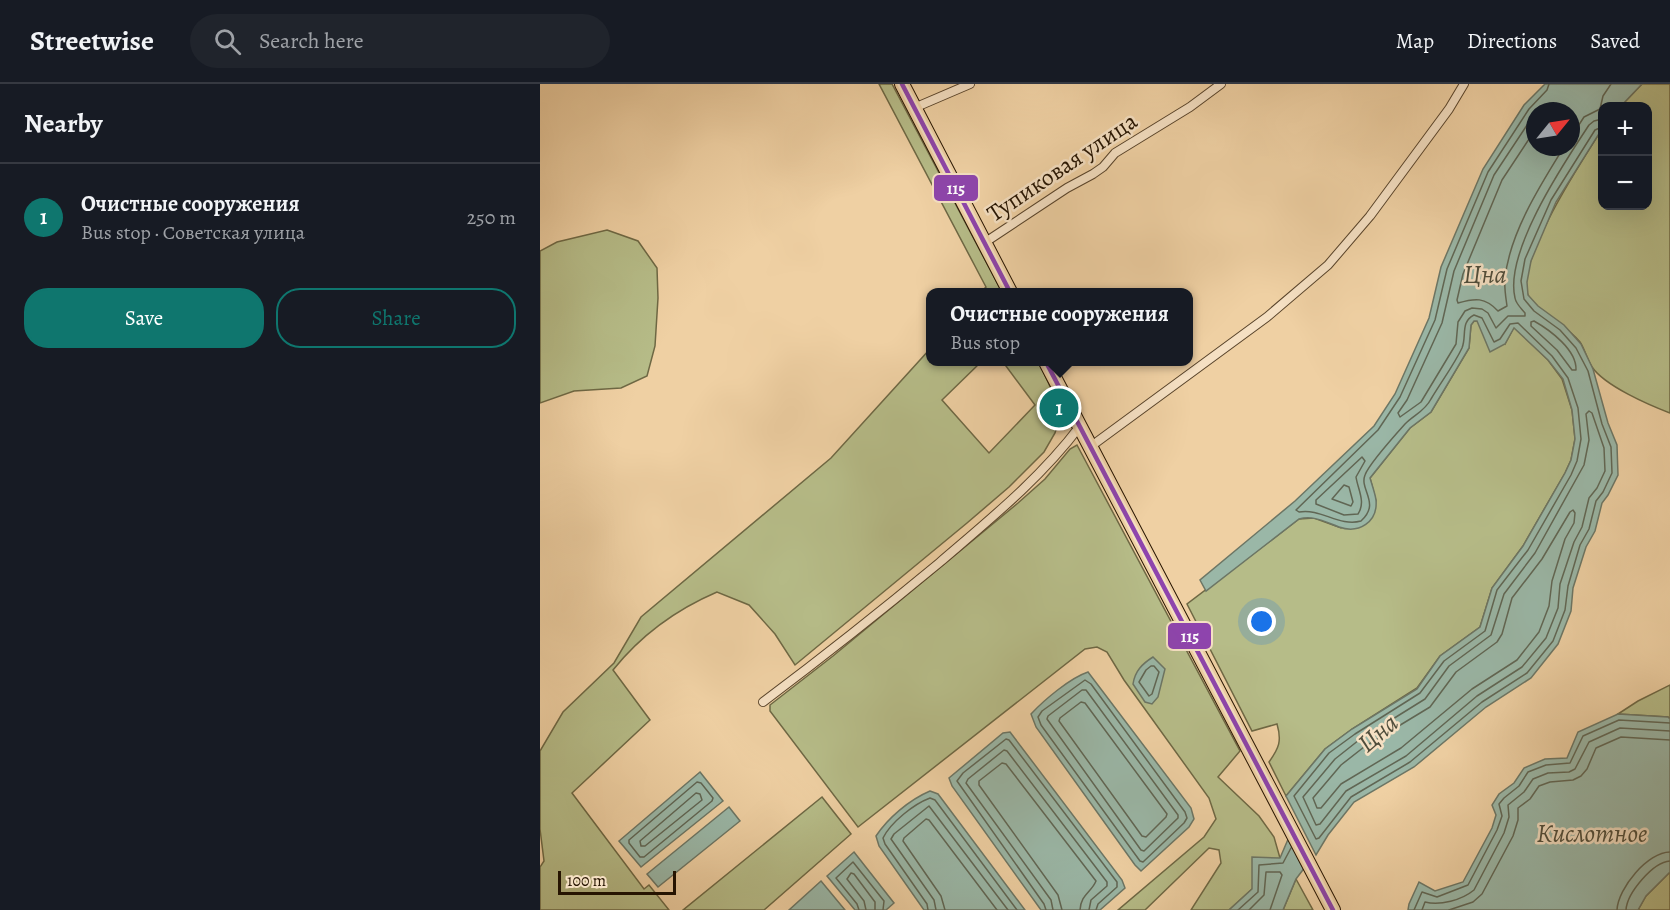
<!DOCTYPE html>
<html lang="en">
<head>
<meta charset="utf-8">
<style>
  :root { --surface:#171b24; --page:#20242c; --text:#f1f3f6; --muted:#9ea1a6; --line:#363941; --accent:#0f766e }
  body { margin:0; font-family:Alegreya,serif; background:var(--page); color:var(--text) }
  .controls { position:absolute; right:18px; top:18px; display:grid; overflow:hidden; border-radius:12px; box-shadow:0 6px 24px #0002 }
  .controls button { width:54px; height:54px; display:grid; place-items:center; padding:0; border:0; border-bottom:2px solid var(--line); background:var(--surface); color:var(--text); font:30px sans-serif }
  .compass { position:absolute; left:986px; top:18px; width:54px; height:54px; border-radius:50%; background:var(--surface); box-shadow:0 6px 24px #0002; rotate:60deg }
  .scale { position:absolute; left:18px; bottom:15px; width:118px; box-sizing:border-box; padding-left:6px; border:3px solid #261401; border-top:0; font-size:16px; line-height:21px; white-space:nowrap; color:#261401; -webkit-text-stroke:4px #f5e0c3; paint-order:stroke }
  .you { position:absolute; left:722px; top:538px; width:21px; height:21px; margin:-15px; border:4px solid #fff; border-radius:50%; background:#1a73e8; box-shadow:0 0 0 9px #1a73e833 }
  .badge { display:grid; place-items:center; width:39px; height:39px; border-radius:50%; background:var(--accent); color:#fff; font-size:20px; font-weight:700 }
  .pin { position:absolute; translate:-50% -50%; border:3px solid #fff; box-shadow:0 2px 6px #0006 }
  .popup { position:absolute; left:386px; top:204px; width:267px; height:78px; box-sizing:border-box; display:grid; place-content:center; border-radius:12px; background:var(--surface); filter:drop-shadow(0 2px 4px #0005); font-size:20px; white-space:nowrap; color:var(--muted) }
  .popup b { font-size:22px; color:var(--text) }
  .popup::after { content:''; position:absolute; left:50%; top:100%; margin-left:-12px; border:12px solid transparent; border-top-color:var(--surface) }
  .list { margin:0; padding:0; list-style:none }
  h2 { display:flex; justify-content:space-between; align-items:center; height:78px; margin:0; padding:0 24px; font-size:26px }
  h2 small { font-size:20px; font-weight:400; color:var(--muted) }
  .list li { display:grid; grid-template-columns:39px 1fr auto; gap:18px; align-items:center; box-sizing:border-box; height:108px; padding:0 24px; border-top:2px solid var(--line) }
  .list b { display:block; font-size:22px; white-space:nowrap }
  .list p { margin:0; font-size:20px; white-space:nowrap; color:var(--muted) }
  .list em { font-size:20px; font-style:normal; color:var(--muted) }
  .actions { display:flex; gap:12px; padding:18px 24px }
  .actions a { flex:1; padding:14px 0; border:2px solid var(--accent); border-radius:24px; text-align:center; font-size:21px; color:var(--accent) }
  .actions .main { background:var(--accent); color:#fff }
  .icon { flex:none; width:33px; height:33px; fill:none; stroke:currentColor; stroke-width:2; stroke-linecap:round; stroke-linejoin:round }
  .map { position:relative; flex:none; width:1130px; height:826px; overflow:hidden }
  header { display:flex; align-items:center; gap:36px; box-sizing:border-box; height:84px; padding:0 30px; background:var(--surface); border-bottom:2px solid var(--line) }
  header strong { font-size:28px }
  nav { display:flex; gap:33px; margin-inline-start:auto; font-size:21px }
  .search { width:420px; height:54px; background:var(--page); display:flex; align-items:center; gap:15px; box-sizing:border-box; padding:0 21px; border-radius:33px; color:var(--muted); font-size:22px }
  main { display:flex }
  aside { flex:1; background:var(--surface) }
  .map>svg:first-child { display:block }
</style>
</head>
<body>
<header>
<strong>Streetwise</strong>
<div class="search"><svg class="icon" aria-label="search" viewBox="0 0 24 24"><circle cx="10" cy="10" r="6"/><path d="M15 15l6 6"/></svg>Search here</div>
<nav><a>Map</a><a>Directions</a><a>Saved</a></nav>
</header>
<main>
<aside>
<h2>Nearby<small></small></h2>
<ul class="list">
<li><span class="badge">1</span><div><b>Очистные сооружения</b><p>Bus stop · Советская улица</p></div><em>250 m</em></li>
</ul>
<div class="actions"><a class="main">Save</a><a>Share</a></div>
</aside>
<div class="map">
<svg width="1130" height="826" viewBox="0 0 1130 826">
  <rect width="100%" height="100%" fill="#efd0a3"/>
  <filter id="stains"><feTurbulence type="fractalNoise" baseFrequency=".00333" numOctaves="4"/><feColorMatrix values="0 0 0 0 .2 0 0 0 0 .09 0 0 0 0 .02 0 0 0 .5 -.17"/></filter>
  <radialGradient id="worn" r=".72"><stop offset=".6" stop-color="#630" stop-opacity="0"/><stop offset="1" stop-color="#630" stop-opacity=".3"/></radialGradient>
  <g fill="#b6bc88" stroke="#6e6844" stroke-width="1.5">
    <polygon points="339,0 352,0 462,208 441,208 446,203"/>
    <path d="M1102,0h28v329c-21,-8 -65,-27 -78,-46 -5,-8 -7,-17 -12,-25 -14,-17 -41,-29 -51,-45 -18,-30 56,-141 73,-168v77h46v-100h-27z"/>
    <polygon points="67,146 98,157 117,184 118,214 115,262 107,292 81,304 34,307 0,319 0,167 17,158"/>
    <path d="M934,237h3l28,23 9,-17 34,33 14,19 10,31 3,29 -4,21 -6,13 -42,73 -31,42 -12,39 -40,29 -23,32 -65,41 -27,20 -39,47 -17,-34c10,-14 13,-21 8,-38l-25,7 -65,-127 112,-85 15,-1 27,10 35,-27 -6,-23 40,-50 21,-16 38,-64 2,-23z"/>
    <path d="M390,265v13h51l-39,38 47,53 46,-48 -32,-43h36l17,38 3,20 -4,13 -11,19 -35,35 -42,36 -172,142 -20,-31 -26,-29 -32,-13c-42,18 -76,43 -104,78l37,50 -78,73 72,96 5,-4 20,25h-129v-43l4,-6 -4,-32v-78l23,-39 51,-49 27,-46 190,-159z"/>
    <polygon points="537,361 700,667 678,693 719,732 734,753 740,774 712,805 689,826 651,826 681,779 679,766 669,764 605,826 578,826 664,753 676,735 669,714 584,596 567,568 557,563 545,565 318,743 230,627 230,621 293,572 478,419 505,395 530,365"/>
    <polygon points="1130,601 1130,635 1128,633 1078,630 1098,617"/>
    <polygon points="282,713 311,750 224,826 143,826"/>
    <polygon points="1130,788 1130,826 1098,826 1106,812"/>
    <polygon points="756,795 773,826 743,826"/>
  </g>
  <g fill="#9ab7a7" stroke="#6c7665" stroke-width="1.5" fill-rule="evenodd">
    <path d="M1005,0h97l-21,22h-19v23l-46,73 -25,59 -4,21 1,13 10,11 26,19 17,19 12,25 15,54 9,22 1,30 -10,20 -6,8 -7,28 -9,16 -13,41 -2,23 -13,33 -27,34 -45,29 -72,60 -60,35 -26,33 -12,20 -30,-59 39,-47 27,-20 65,-40 23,-33 40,-29 12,-39 31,-42 42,-73 6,-13 4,-21 -3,-29 -9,-31 -15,-19 -34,-32 -9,16 -15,8 -13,-31h-3l-3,4 -2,23 -38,64 -21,16 -40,50c2,7 5,15 6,22 2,22 -17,34 -37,27 -14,-5 -25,-12 -40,-8l-93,72 -6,-11 95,-79 79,-75 21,-32 34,-76 12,-51 42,-98 41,-64zM995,27h36v36h-36z"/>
    <path d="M613,573l12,12 -7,28 -6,7 -7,-2 -12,-18c2,-13 9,-20 20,-27z"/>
    <path d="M548,588l103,136 3,11 -5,8 -48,44 -6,-6 -99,-138 -5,-13c13,-14 39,-36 57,-42z"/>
    <polygon points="1078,630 1128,633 1130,635 1130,788 1106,812 1098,826 868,826 869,820 879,798 895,807 923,798 952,744 956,731 952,721 959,710 974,699 984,684 1005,675 1027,674 1038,648"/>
    <polygon points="470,648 582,796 585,804 560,826 501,826 412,702 409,694 463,649"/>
    <polygon points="160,688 183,717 101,783 79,757"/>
    <path d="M390,707l8,3 87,116h-101l-45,-64 -3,-10c12,-18 33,-36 54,-45z"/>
    <polygon points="189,723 200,737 118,803 107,790"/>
    <polygon points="755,739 772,774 756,795 743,826 689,826 712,805 712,773 740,774"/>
    <polygon points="314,768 354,819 346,826 315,826 287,792"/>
    <polygon points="281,797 305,826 249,826"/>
  </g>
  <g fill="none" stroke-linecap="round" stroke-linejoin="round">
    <g stroke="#606654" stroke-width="1.5">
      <path d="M1009,0l-2,6 -18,19 -41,63 -41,97 -12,51 -35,77 -22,33 -82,80 3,2c22,-4 40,15 62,9 20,-18 -2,-31 4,-46 4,-11 31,-41 40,-51 9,-9 20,-13 26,-25 10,-17 23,-34 31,-51 5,-12 -2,-26 12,-33l8,3 12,24 6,-3 10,-15 8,-1 34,33 16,22 10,30 3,31 -4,22 -6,14 -43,75 -31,40 -12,41 -41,30 -24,32 -65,41 -26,19 -35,43 22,43 3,-1 32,-41 59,-35 72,-60 45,-29 26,-32 12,-31 3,-24 12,-41 9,-16 7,-28 7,-9 9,-19 -1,-26 -9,-23 -14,-53 -12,-23 -16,-18 -26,-19 -10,-12 -3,-18 4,-22 26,-59 44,-70 7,-3"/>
      <path d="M995,29l-41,62 -40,96 -12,52 -35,77 -9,13 2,4 21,-15 35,-58 2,-22 7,-11 7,-3 10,1 6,4 8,15 12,-12h17v-3c-4,-5 -9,-9 -10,-15 -11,-46 49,-135 74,-173l5,-4 8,-2"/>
      <path d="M995,46l-33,50 -39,94 -6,26 1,3c17,-5 27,-6 40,8l9,-5c-1,-8 -3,-18 -2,-27 4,-45 36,-95 59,-132"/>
      <polyline points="1031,53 1044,33 1060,25 1063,12 1071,0"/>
      <path d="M994,237c16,9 43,29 42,49h-4l-15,-20 -26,-24v-4z"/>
      <polygon points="1049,327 1052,329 1064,364 1065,387 1057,404 1049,414 1042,443 1034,458 1020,500 1018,524 1006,554 982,583 937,612 866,672 806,707 780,740 776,741 763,713 795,675 819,656 885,615 909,582 951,551 964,510 995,469 1044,381 1049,356 1046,330"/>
      <path d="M822,373l3,4 -9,16c2,13 10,25 2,37l-14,1 -28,-11v-4z"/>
      <polygon points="804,401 809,403 813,418 811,422 792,415"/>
      <polygon points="1033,426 1035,429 1034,439 1025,455 1012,497 1009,522 999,548 977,576 932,605 861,664 801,700 781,724 777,724 773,714 801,681 824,663 890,623 916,588 957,558 962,550 972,514 1002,475 1030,428"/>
      <polygon points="611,582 614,582 619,588 612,610 609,612 599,598 606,586"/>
      <polygon points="545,596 551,600 645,728 647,734 644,739 603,778 600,777 501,641 498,633 502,627"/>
      <polygon points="542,606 546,606 638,731 638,734 604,767 601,766 507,635 508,632"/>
      <polygon points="541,618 545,619 627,730 626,733 606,753 602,752 519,637 520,634"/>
      <polygon points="157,698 161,699 173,714 172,717 104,773 100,773 89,759 89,756"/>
      <polygon points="156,709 160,710 162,716 105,762 101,762 100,757"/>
      <polyline points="319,826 317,820 296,794 313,778 344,817 343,826"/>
      <polyline points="326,826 324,817 307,795 311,789 314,790 335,818 335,826"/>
      <path d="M388,826l-1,-6 -42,-60 -2,-6c8,-16 31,-34 47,-40l5,2 82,110"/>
      <polyline points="396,826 394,816 351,755 354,750 389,722 468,826"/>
      <polyline points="405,826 401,812 363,757 364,754 386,735 389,736 457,826"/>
      <polyline points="506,826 504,820 417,697 423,689 466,655 469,656 577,798 577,803 558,820 556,826"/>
      <polyline points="513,826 511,816 426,699 428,695 464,666 467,667 567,798 567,802 551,816 549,826"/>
      <path d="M522,826l-4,-15 -79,-110v-4l23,-18 4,1 90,117c-5,12 -15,13 -16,29"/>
      <polyline points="698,826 718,808 719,781 743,779 751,764"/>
      <polyline points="709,826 724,811 726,788 740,788 742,791 730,826"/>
      <polyline points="874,826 882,808 897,813 928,801 957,746 962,732 959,720 964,714 979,702 988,688 1006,681 1030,679 1043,652 1079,636 1130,639"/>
      <path d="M882,826l3,-8c15,4 37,-2 49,-12l30,-57 5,-16 -1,-12 16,-13 9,-13 15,-6 21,-1 6,-3 14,-27 31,-14 50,3"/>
      <polyline points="909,826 933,818 942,810 973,752 978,736 978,724 990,715 999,702 1010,698 1033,696 1041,692 1047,685 1056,664 1081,653 1130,656"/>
      <path d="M1077,826c1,-22 31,-58 53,-58"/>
      <path d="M1086,826c1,-17 27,-48 44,-49"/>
    </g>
    <g stroke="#58432a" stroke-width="10">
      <g id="street">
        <polyline points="374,24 430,0"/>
        <polyline points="444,159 527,104 553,90 563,83 575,69 650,23 681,0"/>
        <polyline points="550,363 727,233 788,181 830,132 909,25 924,0"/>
        <path d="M223,618c60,-45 118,-91 176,-139 50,-43 101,-84 141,-137"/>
      </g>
    </g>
    <g stroke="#261401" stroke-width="16">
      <g id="primary">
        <polyline points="362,0 470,208"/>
        <polyline points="506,278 793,826"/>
      </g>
    </g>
    <use href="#street" stroke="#f5e0c3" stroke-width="8"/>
    <use href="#primary" stroke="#efd0a3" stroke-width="14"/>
    <g stroke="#f5e0c3" stroke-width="9">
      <g id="bus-1">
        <polyline points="362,0 470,208"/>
        <polyline points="506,278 793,826"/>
      </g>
    </g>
    <use href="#bus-1" stroke="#8e44ad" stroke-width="4.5"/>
  </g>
  <g text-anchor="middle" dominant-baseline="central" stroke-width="5" stroke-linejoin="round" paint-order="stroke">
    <g font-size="24" fill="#261401" stroke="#f5e0c3">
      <text transform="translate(522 83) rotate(-34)">Тупиковая улица</text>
    </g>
    <g font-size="26" font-style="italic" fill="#4f4d3b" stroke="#f5e0c3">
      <text x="945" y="190">Цна</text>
      <text transform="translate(838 649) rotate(-41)">Цна</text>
      <text x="1052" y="749">Кислотное</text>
    </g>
  </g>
  <g stroke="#f5e0c3" stroke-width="2">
    <rect x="393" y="90" width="46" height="28" rx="6" fill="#8e44ad"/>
    <rect x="627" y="538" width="45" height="28" rx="6" fill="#8e44ad"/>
  </g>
  <g font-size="16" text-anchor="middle" font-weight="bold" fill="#fff">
    <text x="416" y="110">115</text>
    <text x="650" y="558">115</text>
  </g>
  <rect width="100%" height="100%" filter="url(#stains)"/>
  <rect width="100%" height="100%" fill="url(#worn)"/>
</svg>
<div class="controls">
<button>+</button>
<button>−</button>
</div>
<svg class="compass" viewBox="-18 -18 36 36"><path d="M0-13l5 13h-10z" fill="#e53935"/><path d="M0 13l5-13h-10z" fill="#9ea1a6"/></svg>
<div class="scale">100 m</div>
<div class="you"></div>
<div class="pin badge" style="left:519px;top:324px">1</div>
<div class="popup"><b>Очистные сооружения</b>Bus stop</div>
</div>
</main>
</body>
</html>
